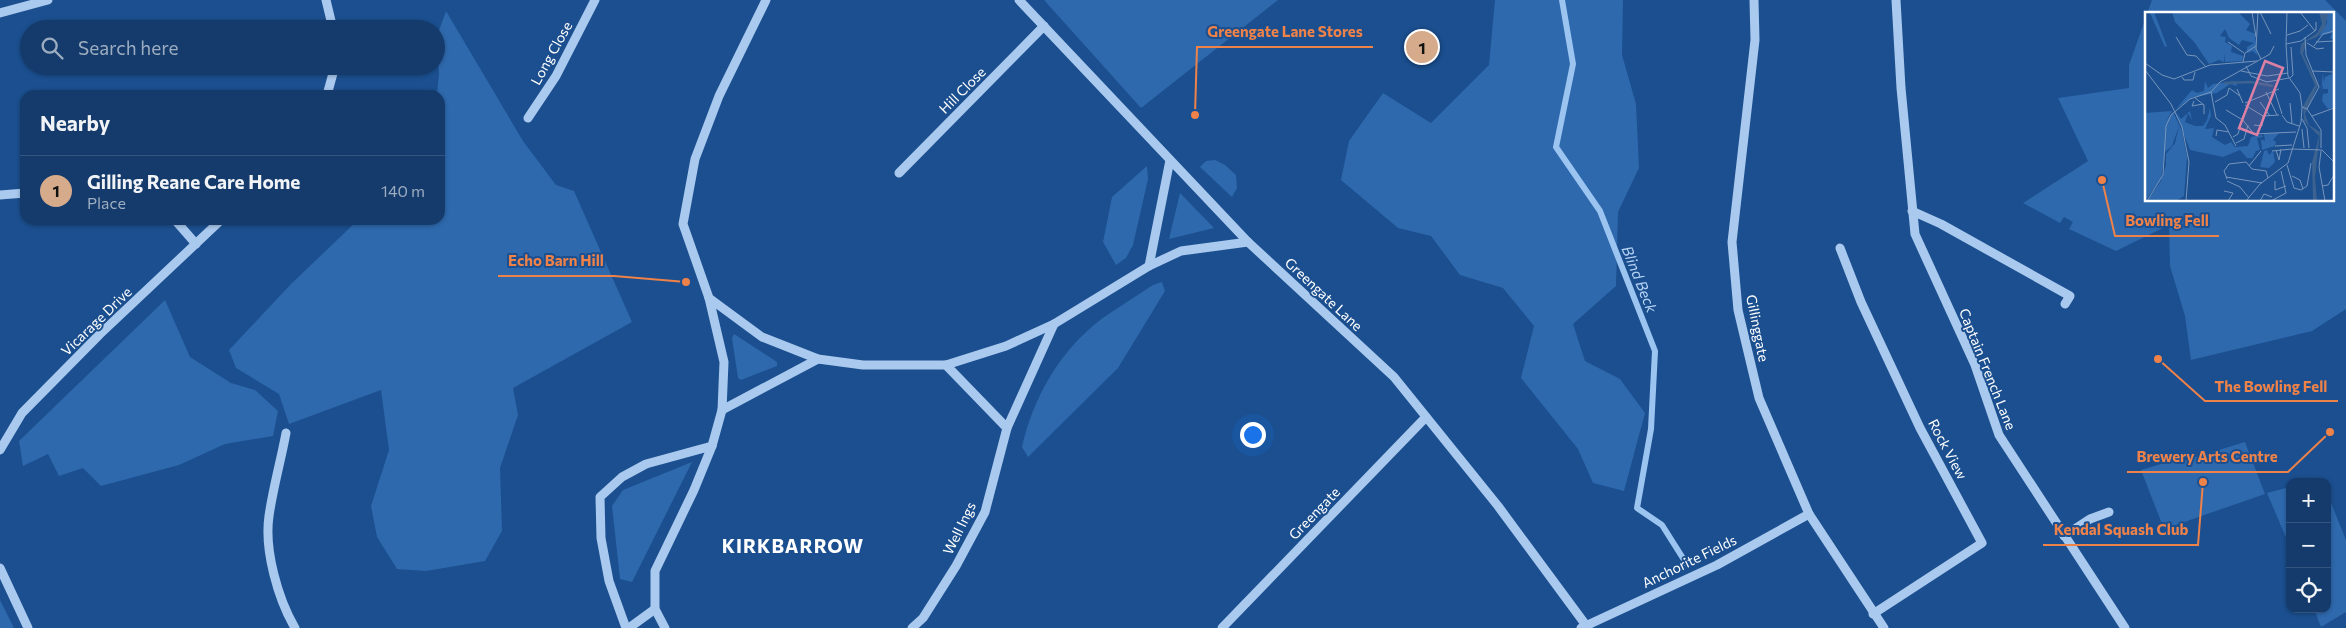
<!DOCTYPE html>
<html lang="en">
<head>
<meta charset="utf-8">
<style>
  :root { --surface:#143b6b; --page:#1d4271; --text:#f1f3f6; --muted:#9dadc1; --line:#33557e; --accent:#d6ab8b }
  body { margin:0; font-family:Commissioner,sans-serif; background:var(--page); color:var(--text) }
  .controls { position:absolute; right:15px; bottom:15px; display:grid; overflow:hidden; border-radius:10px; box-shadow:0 1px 4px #0004 }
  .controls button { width:45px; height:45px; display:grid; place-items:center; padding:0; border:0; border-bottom:1px solid var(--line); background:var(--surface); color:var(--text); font:25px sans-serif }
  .you { position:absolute; left:1252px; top:434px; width:18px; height:18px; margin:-12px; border:4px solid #fff; border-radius:50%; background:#1a73e8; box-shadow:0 0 0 8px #1a73e833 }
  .badge { display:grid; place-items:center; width:32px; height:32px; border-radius:50%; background:var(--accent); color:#111; font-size:16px; font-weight:700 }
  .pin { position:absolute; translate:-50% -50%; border:2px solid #fff; box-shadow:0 1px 5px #0006 }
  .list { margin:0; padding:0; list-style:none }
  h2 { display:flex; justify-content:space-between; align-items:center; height:65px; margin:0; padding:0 20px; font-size:21px }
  h2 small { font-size:16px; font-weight:400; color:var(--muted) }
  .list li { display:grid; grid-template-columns:32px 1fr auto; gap:15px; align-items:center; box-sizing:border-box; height:70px; padding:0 20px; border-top:1px solid var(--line) }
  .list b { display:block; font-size:19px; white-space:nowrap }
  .list p { margin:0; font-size:16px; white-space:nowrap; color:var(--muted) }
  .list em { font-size:16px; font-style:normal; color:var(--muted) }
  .icon { flex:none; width:28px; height:28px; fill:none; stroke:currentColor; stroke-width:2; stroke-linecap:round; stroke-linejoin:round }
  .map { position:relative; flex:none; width:2346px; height:628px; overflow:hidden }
  .search { position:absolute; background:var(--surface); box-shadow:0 1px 4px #0004; left:20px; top:20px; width:425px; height:55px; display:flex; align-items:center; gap:12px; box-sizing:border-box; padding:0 18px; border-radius:28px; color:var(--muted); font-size:19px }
  .panel { position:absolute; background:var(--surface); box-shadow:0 1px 4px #0004; left:20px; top:90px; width:425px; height:135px; border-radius:15px }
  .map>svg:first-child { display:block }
</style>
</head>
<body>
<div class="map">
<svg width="2346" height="628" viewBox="0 0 2346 628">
  <rect width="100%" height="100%" fill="#1b4f8f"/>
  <g fill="#2e69ad">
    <polygon points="1044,0 1278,0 1141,108"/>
    <polygon points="1495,0 1623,0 1622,55 1636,104 1639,168 1618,212 1616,286 1573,324 1585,361 1620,379 1645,413 1624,491 1593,483 1578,449 1521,378 1534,326 1503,288 1460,275 1431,236 1398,228 1341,180 1349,141 1383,93 1431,123 1489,65"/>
    <polygon points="2152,0 2325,0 2346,21 2346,309 2312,331 2191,360 2185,316 2170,266 2169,225 2116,251 2069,229 2073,222 2064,217 2060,223 2023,203 2088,161 2058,98 2129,88 2129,65 2146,17 2146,200 2332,200 2332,14 2147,14"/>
    <polygon points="446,11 523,141 556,185 574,191 632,322 513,388 518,415 500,468 502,531 485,561 426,571 397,569 377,537 371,506 389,450 381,390 289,424 279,394 236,368 229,350 291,284 358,220 440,220 440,95 437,95 439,73 436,39"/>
    <polygon points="1215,160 1225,165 1236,175 1237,188 1232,197 1200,167 1206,161"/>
    <polygon points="1147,166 1148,179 1133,245 1126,258 1116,265 1103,242 1112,197"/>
    <polygon points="1180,193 1214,228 1169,239"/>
    <path d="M1162,282l3,9 -47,77 -90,89 -6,-10c11,-48 35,-91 73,-123 18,-14 39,-26 58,-39z"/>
    <polygon points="165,300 190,357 231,383 255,390 278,411 273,436 225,444 179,465 101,486 83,468 59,476 48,454 23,466 19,441"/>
    <polygon points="734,334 777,362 777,366 741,380 738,378 732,338"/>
    <polygon points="2245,442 2265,494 2164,529 2141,470 2174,460 2176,463"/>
    <polygon points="692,462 632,582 620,579 612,506 623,490"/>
    <polygon points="2290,487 2290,547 2267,493"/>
    <polygon points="2327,493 2346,540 2346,612 2321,627 2314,609 2327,609"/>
    <polygon points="0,600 14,628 0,628"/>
  </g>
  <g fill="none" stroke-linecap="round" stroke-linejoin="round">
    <polyline stroke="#9cc4f0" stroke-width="6" points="1562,0 1573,64 1556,147 1600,211 1655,351 1651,429 1637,508 1662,525 1686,563"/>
    <g stroke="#a9c9ee" stroke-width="9">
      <polyline points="326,0 333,29"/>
      <polyline points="1019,0 1248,242 1394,377 1498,506 1588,628"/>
      <polyline points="1754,0 1755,40 1732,242 1738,310 1759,398 1809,514 1884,628"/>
      <polyline points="1896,0 1901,88 1915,234 1975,365 1999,435 2125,628"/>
      <polyline points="0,13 48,0"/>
      <polyline points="327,95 335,66"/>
      <polyline points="528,118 556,76 595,0"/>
      <polyline points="899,173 1044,26"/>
      <polyline points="0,195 25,193"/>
      <polyline points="1912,211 1941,224 2070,296 2065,304"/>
      <polyline points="175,220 196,244"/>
      <polyline points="1840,248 1861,302 1920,428 1982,543 1873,614"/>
      <polyline points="1149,266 1170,160"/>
      <polyline points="709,298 762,337 818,359 863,365 946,365"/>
      <polyline points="722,410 818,359"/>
      <polyline points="1007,428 946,365 1006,346 1054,324 1149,266 1181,251 1248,242"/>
      <path d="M286,433c-5,27 -13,55 -17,83 -5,34 9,83 26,112"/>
      <polyline points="0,450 22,413 100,334 221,220"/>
      <polyline points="2064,536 2090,519 2109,512"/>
      <polyline points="0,568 28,628"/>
      <polyline points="626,628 609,581 601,538 600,497 622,477 646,464 712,446"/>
      <polyline points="629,628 655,609"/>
      <polyline points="665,628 655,609 655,571 694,490 712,446 722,410 724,362 709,298 683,224 695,159 719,96 766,0"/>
      <polyline points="912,628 923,618 956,566 985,512 1007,428 1054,324"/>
      <polyline points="1222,628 1426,417"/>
      <polyline points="1581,628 1717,565 1809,514"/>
    </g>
  </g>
  <g text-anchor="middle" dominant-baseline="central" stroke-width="4" stroke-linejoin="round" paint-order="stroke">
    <g font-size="14" fill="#fff" stroke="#1b4f8f">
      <text transform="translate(551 53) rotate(-61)">Long Close</text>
      <text transform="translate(962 90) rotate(-45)">Hill Close</text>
      <text transform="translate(1324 294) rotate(43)">Greengate Lane</text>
      <text transform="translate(96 321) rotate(-44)">Vicarage Drive</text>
      <text transform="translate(1758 328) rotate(79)">Gillinggate</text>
      <text transform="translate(1988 369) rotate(68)">Captain French Lane</text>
      <text transform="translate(1948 449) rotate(62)">Rock View</text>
      <text transform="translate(1314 513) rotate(-46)">Greengate</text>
      <text transform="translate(959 528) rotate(-64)">Well Ings</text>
      <text transform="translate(1689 561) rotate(-26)">Anchorite Fields</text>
    </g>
    <g font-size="15" font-style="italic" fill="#b5d3f5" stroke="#1b4f8f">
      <text transform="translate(1640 279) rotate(68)">Blind Beck</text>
    </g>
    <g font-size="19" font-weight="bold" letter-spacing="1" fill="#fff" stroke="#1b4f8f">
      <text x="793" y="545">KIRKBARROW</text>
    </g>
  </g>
  <g transform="translate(2145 12)">
    <rect width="189" height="189" fill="#1b4f8f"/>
    <path d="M9,0l13,34 -2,1 -15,-34zM27,0h66l12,12 -4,6 9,4 2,21 -4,-4 -6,2v-6l7,-4 -12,-3 -3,5 -10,-7 -4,-9 -5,7 6,1 -1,5 7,4 -1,6 12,4 -1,5 -17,1 -1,-9v9l-5,-2 -10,4 -14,-21 -20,-21zM182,0h7v28l-4,-2 2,-5 -13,3 8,-13zM178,60l1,11 1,-6 9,-4v34l-6,2 -6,-8 1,-7 5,-1v-4h-5v-5l-2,8zM60,69l3,7 5,-4 23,-3 1,5 -7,-2 -13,9 -24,4 -17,12 16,-19 5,3 7,-2zM65,96l1,8 -6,13 9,-1 -2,9 13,8 6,-3 4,5 13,-1 3,-9 11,-2 1,2 -6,1 3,12 -4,1 -5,10 1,-3h-5l-7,-8 -17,7 -33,-7 -15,-39 6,8 9,-8 2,9 -4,-7 -3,9 10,4 1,4 -1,-4h8l4,-6zM27,99l-6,10 7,-9 9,19 5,26 -3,39 -8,5h-29l14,-20 5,-16v-11l9,-11 4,-17 -7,20 -7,6 -4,27 -16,22v-88zM134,121l-6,7 3,2 -1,4 -13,4 -1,-11 4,2 -1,-7zM122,138l2,5 4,-4 2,11 -6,6 -9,-1 4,-16z" fill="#2e69ad"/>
    <path d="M174,0l9,1 -3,15 -8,9 -10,4 -4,13 15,31 -13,29 4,11 11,7 -5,46 2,23h-4l-1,-39 7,-26 -15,-15 -1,-15 12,-21 -15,-33 1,-8 16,-11 5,-9z" fill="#3c6290"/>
    <path fill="none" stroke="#3c6290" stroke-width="2.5" d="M106,70l22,4M79,71l27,-1"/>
    <path fill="none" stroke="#7695bc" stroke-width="1" d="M107,0l4,25M113,0l-2,37 5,10M115,0l11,22M155,0l15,19M142,23l13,-4 8,-6M31,25l11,18 9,1 10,11M83,30l16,11M171,30l18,-1M162,31l10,6 7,-1M141,32l1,-32M169,34l9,-12 11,-3M98,50l2,-9 11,-7M0,51l17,12 12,4 36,-14 47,-4M101,54l5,10 16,6 22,-4M102,55l23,-13 4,-8M0,58l26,34 11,23 7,35 -3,39M96,59l26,5 21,-3M167,59l22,1M37,65l2,3h9l2,-8M145,66l3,-3 -2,-28M92,77l6,14M129,77l8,25M66,80l5,26 9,7 11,21M121,80l11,23M49,85l10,8v9M49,89l-2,5 11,-2M70,90l12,-7 2,-7 11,8M115,90l10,14M100,91l34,-14M145,91l2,20M100,93l18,11M157,95l5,2 12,-22 -13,-32 -1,-18M162,97l14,21v18M81,98l15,9M137,103l5,7 12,4M118,104l16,-1M167,104l22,-8M157,107l5,9 2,20M109,113l8,1 1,-10M157,117l2,19M71,124l1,-6 12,2M88,125l5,-3 4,-15 12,15 42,-2M91,131l8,-4 4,-14M130,134l17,-1M147,137l30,1M131,138l3,10 2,-11M177,138l12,12M127,139l20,-2M176,139l-2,16 6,34M142,153l7,23M104,154l12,-15M147,164l8,4 3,9M81,165l36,6M82,167l-3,-8 5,-7 17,-2 6,7 14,2 2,7M82,169l13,6 9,11M130,169v9l11,-4M177,174l6,-1 6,-10M149,176l7,2 6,-4 4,-23M79,179l9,2 -5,8M2,189l16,-26 3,-49 5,-11 19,-16 21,-7 9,-10 27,-15M101,189l14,-17 28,-21 13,-41 1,-15 -2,-14 -12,-17 -2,-32 15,-3 15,-11v-8M115,189l4,-7 8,3M126,189l15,-8 -5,-22"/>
    <path fill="#dd80a5" fill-opacity="0.15" stroke="#dd80a5" stroke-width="2.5" d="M120,49l18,7 -26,67 -18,-7z"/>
    <rect width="189" height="189" fill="none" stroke="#fff" stroke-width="2.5"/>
  </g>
  <path fill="none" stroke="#ee8249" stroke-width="2" d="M1195 115L1197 47H1373M2102 180L2115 236H2219M686 282L614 276H498M2158 359L2205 401H2338M2330 432L2288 472H2127M2203 482L2198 545H2043"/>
  <g fill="#ee8249" stroke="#1b4f8f" stroke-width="2">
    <circle cx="1195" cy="115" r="5"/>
    <circle cx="2102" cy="180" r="5"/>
    <circle cx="686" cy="282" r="5"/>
    <circle cx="2158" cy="359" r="5"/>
    <circle cx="2330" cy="432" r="5"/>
    <circle cx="2203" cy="482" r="5"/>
  </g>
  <g font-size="15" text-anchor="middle" font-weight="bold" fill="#ee8249" stroke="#1b4f8f" stroke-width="4" stroke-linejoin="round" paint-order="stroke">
    <text x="1285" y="37">Greengate Lane Stores</text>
    <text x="2167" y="226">Bowling Fell</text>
    <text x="556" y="266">Echo Barn Hill</text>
    <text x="2271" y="392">The Bowling Fell</text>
    <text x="2207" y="462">Brewery Arts Centre</text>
    <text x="2121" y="535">Kendal Squash Club</text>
  </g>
</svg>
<div class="controls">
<button>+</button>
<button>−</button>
<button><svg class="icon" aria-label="locate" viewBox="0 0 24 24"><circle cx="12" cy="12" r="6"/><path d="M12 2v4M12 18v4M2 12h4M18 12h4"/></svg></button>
</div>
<div class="you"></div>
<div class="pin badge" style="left:1422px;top:47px">1</div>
<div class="search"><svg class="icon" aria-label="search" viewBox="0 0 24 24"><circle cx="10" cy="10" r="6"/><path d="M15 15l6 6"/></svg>Search here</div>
<section class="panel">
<h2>Nearby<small></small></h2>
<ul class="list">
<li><span class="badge">1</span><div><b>Gilling Reane Care Home</b><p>Place</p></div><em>140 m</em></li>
</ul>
</section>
</div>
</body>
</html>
